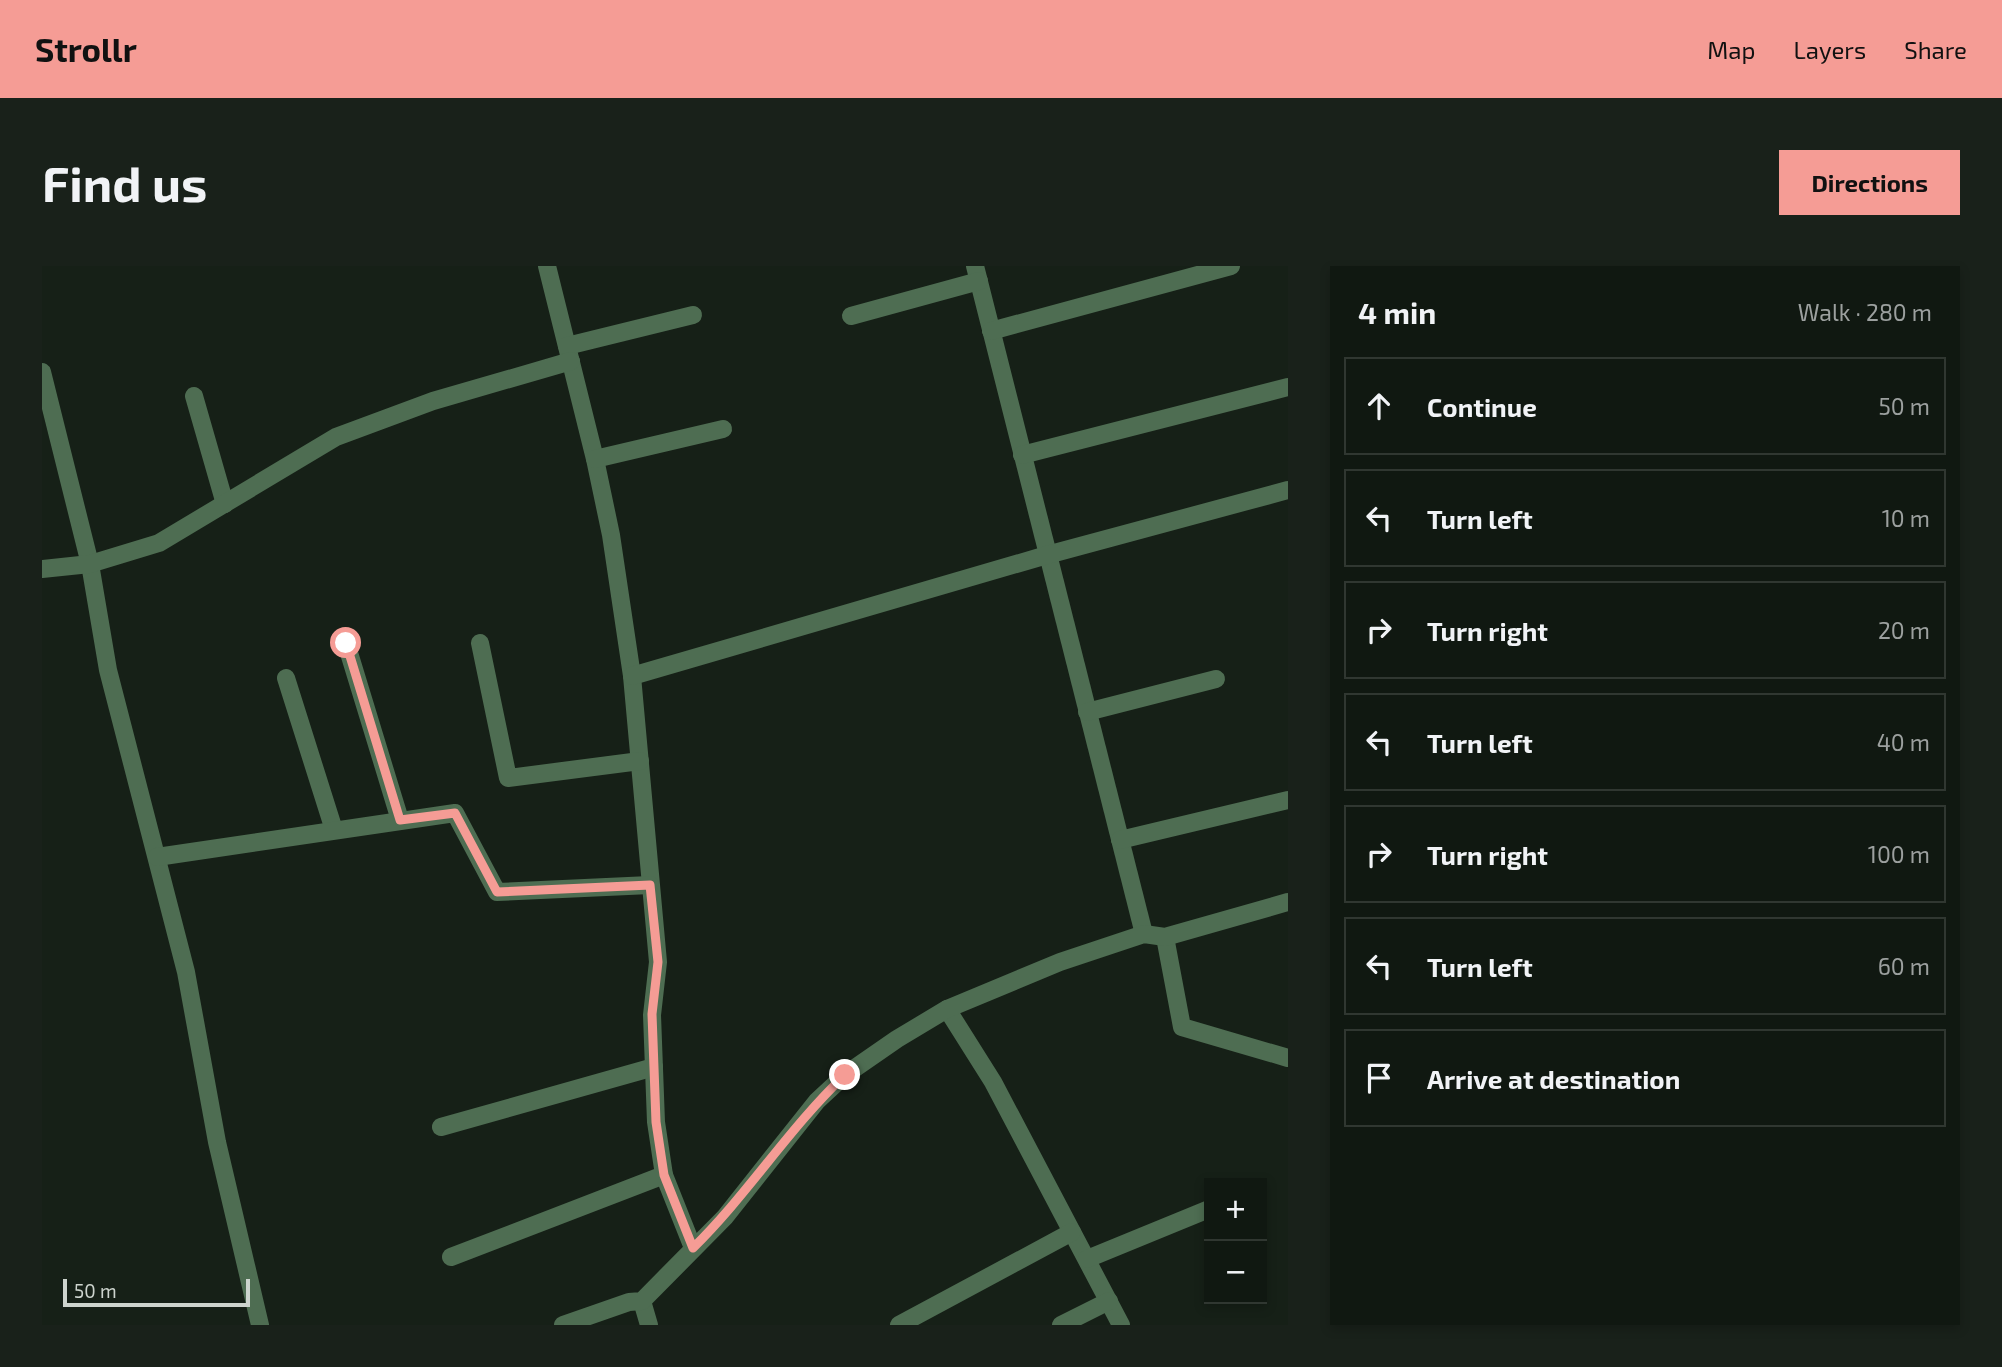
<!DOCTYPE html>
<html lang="en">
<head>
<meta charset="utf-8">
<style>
  :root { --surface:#101811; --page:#19211a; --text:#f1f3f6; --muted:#9ca09f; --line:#303731; --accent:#f59c95 }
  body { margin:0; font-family:"Exo 2",sans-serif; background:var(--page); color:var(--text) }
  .controls { position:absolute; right:21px; bottom:21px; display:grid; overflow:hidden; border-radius:0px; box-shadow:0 4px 10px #0003 }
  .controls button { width:63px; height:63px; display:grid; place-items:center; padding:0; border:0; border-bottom:2px solid var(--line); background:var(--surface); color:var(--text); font:35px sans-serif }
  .scale { position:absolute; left:21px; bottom:18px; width:187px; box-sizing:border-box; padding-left:7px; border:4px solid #cdd4ce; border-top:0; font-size:19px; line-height:24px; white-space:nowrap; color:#cdd4ce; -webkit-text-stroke:5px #162017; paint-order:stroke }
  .stop { position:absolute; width:21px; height:21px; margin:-16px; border:5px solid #f59c95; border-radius:50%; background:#fff }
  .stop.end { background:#f59c95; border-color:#fff; box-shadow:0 2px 7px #0008 }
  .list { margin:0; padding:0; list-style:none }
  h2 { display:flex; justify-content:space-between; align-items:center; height:91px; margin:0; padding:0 28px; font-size:30px }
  h2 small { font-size:23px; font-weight:400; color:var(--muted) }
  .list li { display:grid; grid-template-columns:46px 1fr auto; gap:21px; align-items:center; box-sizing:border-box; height:98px; margin:0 14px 14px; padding:0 14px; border:2px solid var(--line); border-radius:0px }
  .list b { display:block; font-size:26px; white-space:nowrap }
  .list em { font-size:23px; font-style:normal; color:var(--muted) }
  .icon { flex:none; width:38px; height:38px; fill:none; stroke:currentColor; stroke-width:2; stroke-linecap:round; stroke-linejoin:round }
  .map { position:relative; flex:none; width:1246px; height:1059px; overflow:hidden; border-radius:0px }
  header { display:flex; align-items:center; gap:42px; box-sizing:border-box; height:98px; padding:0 35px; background:var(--accent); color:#111 }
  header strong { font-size:33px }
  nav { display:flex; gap:38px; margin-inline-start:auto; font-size:24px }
  .intro { display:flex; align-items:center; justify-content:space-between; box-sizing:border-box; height:168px; padding:0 42px }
  h1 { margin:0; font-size:49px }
  .button { padding:18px 32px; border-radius:0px; background:var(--accent); color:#111; font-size:24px; font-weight:700 }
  main { display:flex; gap:42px; padding:0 42px }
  aside { flex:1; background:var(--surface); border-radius:0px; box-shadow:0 4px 10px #0003 }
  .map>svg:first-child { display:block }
</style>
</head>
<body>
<header>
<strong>Strollr</strong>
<nav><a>Map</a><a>Layers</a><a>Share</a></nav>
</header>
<div class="intro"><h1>Find us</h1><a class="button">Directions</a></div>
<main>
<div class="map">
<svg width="1246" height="1059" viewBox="0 0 1246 1059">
  <rect width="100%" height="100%" fill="#162017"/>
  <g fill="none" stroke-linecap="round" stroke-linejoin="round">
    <g stroke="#4e6d52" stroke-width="18">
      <polyline points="505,0 553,193 569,269 590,410 616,696 610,749 614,856 622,909 651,982"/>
      <polyline points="933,0 1102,668"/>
      <polyline points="809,50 937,15"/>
      <polyline points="949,65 1189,0"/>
      <polyline points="525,80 651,49"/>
      <polyline points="0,106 48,298 66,404 144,706 175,876 218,1059"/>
      <polyline points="152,130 183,238"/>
      <polyline points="980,189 1246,121"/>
      <polyline points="553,193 681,163"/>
      <polyline points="0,303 48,298 117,277 294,171 391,135 529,95"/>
      <polyline points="304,377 358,554"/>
      <polyline points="438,377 466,512 598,495"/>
      <polyline points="590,410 1005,289 1246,224"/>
      <polyline points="244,412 292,564"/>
      <polyline points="1045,446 1174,413"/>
      <polyline points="1078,574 1246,534"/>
      <polyline points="115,591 413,547 455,626 608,619"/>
      <polyline points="1123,671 1140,761 1246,792"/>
      <polyline points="905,743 951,816 1079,1059"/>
      <polyline points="399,861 612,801"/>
      <polyline points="409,991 622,909"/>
      <polyline points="1045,993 1167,943"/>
      <polyline points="600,1035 607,1059"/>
      <polyline points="521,1059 587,1036 600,1035 683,951 775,835 803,809 855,773 905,743 1018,696 1102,668 1123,671 1246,636"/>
      <polyline points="857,1059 1030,966"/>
      <polyline points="1019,1059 1067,1035"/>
    </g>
  </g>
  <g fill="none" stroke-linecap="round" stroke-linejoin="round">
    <path stroke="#f59c95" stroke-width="9" d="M304,377l54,177 55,-7 42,79 153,-7 8,77 -6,52 4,108 8,53 29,73c55,-54 96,-120 152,-173"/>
  </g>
</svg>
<div class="controls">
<button>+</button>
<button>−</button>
</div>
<div class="scale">50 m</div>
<div class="stop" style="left:304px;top:377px"></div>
<div class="stop end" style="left:803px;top:809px"></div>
</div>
<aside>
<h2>4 min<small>Walk · 280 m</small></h2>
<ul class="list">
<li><svg class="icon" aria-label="ahead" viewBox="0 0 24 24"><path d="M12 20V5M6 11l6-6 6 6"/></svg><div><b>Continue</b></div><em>50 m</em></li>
<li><svg class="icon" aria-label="left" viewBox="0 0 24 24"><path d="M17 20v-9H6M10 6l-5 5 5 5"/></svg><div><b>Turn left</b></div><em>10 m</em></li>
<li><svg class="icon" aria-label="right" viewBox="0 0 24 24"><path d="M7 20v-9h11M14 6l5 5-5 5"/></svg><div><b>Turn right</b></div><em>20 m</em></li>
<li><svg class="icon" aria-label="left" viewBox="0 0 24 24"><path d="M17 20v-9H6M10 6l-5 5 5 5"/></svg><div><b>Turn left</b></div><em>40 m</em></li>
<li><svg class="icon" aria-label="right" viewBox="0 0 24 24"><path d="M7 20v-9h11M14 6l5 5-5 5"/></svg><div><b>Turn right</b></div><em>100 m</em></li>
<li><svg class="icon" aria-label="left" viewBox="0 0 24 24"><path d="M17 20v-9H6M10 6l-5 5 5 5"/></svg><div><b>Turn left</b></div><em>60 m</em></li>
<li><svg class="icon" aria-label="arrive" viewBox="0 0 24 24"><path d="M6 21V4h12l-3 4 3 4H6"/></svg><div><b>Arrive at destination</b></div></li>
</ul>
</aside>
</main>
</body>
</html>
